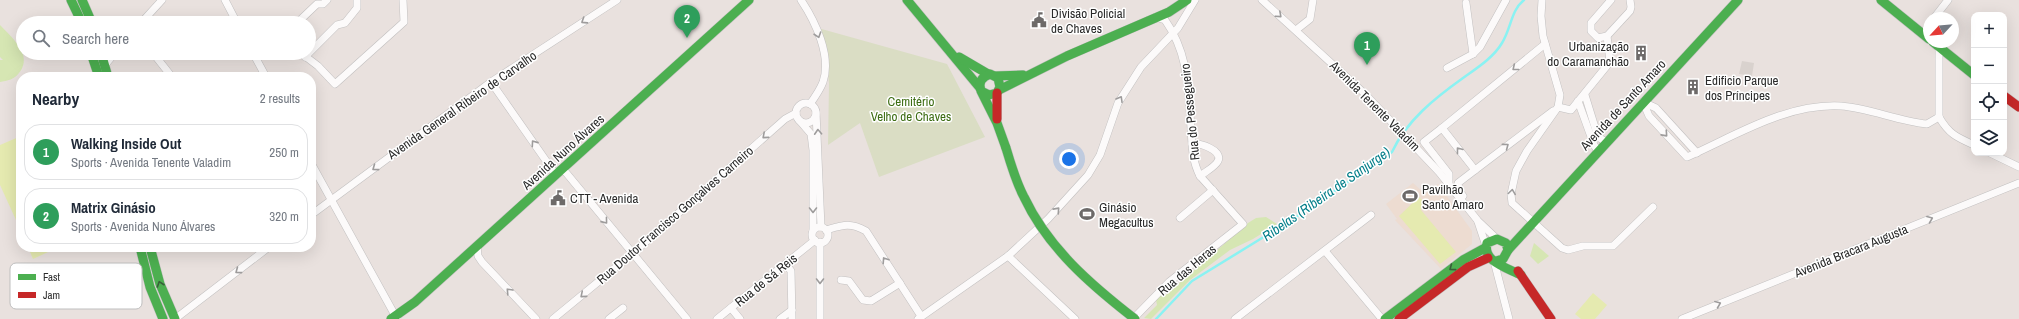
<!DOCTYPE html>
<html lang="en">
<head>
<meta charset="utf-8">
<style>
  :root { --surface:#fff; --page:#f6f6f7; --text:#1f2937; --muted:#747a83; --line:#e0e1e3; --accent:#6d6a69 }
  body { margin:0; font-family:"Archivo Narrow",sans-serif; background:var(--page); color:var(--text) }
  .controls { position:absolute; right:12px; top:12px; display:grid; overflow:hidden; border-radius:8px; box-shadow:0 4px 16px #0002 }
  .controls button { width:36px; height:36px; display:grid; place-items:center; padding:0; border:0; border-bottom:1px solid var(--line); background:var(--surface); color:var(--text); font:20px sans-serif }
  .compass { position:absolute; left:1923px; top:12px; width:36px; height:36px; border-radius:50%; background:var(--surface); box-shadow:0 4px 16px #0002; rotate:244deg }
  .you { position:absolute; left:1069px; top:159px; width:14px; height:14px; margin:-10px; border:3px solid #fff; border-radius:50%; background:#1a73e8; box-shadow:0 0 0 6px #1a73e833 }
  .badge { display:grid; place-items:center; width:26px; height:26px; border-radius:50%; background:var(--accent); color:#fff; font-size:13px; font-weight:700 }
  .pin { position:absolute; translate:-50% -33px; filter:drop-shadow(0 1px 2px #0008) }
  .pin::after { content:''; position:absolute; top:21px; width:14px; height:12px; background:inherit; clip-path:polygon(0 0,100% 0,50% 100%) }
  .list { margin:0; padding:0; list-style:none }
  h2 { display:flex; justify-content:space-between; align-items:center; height:52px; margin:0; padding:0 16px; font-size:17px }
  h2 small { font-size:13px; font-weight:400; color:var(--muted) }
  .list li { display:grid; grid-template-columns:26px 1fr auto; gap:12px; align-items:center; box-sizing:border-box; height:56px; margin:0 8px 8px; padding:0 8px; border:1px solid var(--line); border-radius:16px }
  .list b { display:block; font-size:15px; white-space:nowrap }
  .list p { margin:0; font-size:13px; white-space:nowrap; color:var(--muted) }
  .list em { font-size:13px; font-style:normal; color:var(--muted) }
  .icon { flex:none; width:22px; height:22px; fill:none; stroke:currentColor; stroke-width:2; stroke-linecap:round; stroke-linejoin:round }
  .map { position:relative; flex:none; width:2019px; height:319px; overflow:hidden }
  .search { position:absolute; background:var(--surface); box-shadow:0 4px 16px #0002; left:16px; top:16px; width:300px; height:44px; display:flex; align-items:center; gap:10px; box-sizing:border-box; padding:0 14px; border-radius:22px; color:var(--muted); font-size:15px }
  .panel { position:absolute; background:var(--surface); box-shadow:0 4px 16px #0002; left:16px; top:72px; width:300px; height:180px; border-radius:16px }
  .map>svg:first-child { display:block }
</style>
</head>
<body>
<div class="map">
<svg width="2019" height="319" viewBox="0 0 2019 319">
  <rect width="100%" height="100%" fill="#e9e1de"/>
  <polygon fill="#eddcd1" points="1413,183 1425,194 1438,184 1472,231 1472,244 1441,269 1395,220 1397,219 1386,204"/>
  <g fill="#d6e6b3">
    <path d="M0,25c11,12 34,30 19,48 -4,6 -12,8 -19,9v-22h3l-3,-3z"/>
    <polygon points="1266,217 1277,224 1253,239 1230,250 1190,280 1151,319 1144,318 1157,305 1156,300 1161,295 1166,295 1248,223 1256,218"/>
    <polygon points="1534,243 1549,256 1538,264 1530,256"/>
  </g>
  <polygon fill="#daddc4" points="818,28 947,64 985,137 879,177 860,123 828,145 829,84 826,52"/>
  <g fill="#e5eab0">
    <polygon points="21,136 21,231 0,185 0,145"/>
    <polygon points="1419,197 1424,202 1421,210 1456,252 1440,264 1399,216"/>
    <polygon points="28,247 59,247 33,259"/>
    <polygon points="1593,293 1607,305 1595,319 1581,319 1575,314"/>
  </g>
  <polygon fill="#d9d2ce" points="1742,61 1754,63 1752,76 1739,74"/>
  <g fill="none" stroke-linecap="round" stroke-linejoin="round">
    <path stroke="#8af2f2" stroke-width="2.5" d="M1156,319l36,-38 101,-62 99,-67c15,-32 43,-54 71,-74 14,-10 30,-20 39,-35 9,-14 9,-33 22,-43"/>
    <g stroke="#c2c0c0" stroke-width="8">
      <g id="street">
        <polyline points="225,0 237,23"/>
        <path d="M801,0c14,21 31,56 22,82 -3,8 -8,15 -13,22"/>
        <polyline points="1262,0 1364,93 1439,172 1478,221 1497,239"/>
        <polyline points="1542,0 1541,16 1543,36 1560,95 1558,107 1527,151 1516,171 1511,194 1512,203 1562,248 1568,250 1583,246 1613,246 1653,207"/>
        <polyline points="1611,0 1591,23 1591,31 1598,38 1607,36 1630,11 1631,7 1630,0"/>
        <polyline points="1466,3 1473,54"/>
        <polyline points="1934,18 1948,0"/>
        <polyline points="141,23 162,0"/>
        <polyline points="297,23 317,4 323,4 327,0"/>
        <polyline points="1296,30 1310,19 1313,0"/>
        <polyline points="1923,34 1929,25"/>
        <polyline points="153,53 172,77"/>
        <polyline points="253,53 266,77"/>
        <polyline points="301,53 318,66 335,84 404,22 403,0"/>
        <polyline points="305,57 337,25 345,23 357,8 357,0"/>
        <polyline points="105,65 115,53"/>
        <polyline points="1447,68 1473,54 1480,47 1506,0"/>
        <polyline points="491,82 556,175"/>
        <polyline points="1585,95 1598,137 1606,142"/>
        <polyline points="1578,101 1594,145 1598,151"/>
        <path d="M1643,102l6,14 38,41c48,-21 99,-54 154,-51 28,2 57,15 86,18l12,-7"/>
        <polyline points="1643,102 1656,108 1697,153"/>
        <circle cx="806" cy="113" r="10"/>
        <polyline points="1558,107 1571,110 1610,62 1607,36"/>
        <polyline points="816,112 821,227"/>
        <polyline points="1939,117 1939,47"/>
        <path d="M1939,117c10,17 17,20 35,28"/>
        <polyline points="799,120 811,134 813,150 813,230"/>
        <polyline points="1442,128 1545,44"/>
        <path d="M1192,144c8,-1 31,6 26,17 -3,6 -13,11 -18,15"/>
        <polyline points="1990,153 2019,167"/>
        <polyline points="311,163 397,319"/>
        <polyline points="563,169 687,319"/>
        <polyline points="1475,170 1553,111"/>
        <polyline points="1449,184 1449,174 1424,142 1442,128 1475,170 1458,183 1459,191 1463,196"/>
        <polyline points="311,215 491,82 617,0"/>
        <polyline points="1180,218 1213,190"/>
        <polyline points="1478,222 1486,246"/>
        <circle cx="820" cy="235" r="8"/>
        <path d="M826,230c17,-5 24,-8 40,1l55,85"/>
        <polyline points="477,246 478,256 482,262 536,319"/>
        <polyline points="1325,251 1382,319"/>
        <polyline points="1008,256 1075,319"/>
        <polyline points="1494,261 1509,319"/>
        <polyline points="786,264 791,271 792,319"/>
        <polyline points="841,280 849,281 863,300 871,301 900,283"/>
        <polyline points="731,308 740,319"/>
        <polyline points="175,319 269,247"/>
        <polyline points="553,319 632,254 785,119 796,113"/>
        <polyline points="609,319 623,308"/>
        <polyline points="717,319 815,240"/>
        <polyline points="780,319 792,310"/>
        <polyline points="820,319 820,242"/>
        <polyline points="918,319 1008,256 1048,219 1088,175 1100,155 1118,103 1141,67 1178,28 1195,0"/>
        <path d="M1133,319l36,-37 74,-58 -43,-48c-8,-15 -8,-31 -9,-48 -3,-39 -2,-74 -26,-108l-9,-3"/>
        <polyline points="1235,319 1371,215"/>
        <polyline points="1682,319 2019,183"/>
      </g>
    </g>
    <g stroke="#c2c0c0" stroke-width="10">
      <g id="fast">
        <polyline points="71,0 82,23"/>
        <polyline points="82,0 92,23"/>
        <polyline points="907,0 980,88"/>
        <polyline points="1881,0 1929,39"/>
        <polyline points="1933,42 1974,75"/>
        <polyline points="91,53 99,77"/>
        <polyline points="101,53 108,77"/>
        <polyline points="959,57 988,74"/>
        <polyline points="995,76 1023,75"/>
        <polyline points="999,90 1067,56 1169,12 1187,0"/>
        <path d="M981,91l8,4 8,-2 3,-6 -2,-9 -8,-4c-8,3 -12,8 -9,17l16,32 9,25"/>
        <polyline points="140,247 150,287 163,319"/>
        <polyline points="150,247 160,284 175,319"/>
        <polyline points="1508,250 1738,0"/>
        <path d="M1496,261l7,-2 5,-9 -2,-7 -9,-4 -10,4c-5,19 21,25 34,32"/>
        <polyline points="391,319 415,302 749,0"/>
        <polyline points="1385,319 1463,260 1485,248"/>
      </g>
    </g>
    <g stroke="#c2c0c0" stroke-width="10">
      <g id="jam">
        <polyline points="997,93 997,119"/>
        <polyline points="2004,96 2019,107"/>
        <polyline points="1518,271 1551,319"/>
        <polyline points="1399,319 1468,267 1488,258"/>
      </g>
    </g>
    <use href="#street" stroke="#fcfafa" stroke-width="7"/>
    <use href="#fast" stroke="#4caf50" stroke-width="9"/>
    <use href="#jam" stroke="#c62828" stroke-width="9"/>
    <g stroke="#c2c0c0" stroke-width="10" stroke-linecap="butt">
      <path id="fast-bridge" d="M1006,148c5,17 10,34 18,49 24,51 67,88 111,122"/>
    </g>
    <use href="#fast-bridge" stroke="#4caf50" stroke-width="9"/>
  </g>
  <defs><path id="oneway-chevron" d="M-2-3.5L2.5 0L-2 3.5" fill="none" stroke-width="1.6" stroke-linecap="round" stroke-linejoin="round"/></defs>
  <g stroke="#9e9c9c">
    <use href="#oneway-chevron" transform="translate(1279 15) rotate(42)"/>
    <use href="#oneway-chevron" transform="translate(584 21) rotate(147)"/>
    <use href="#oneway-chevron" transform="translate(818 35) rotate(71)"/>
    <use href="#oneway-chevron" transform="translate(1515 68) rotate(141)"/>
    <use href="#oneway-chevron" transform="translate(1120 99) rotate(-60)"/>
    <use href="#oneway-chevron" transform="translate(818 132) rotate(-93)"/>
    <use href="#oneway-chevron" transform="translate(1665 134) rotate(48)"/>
    <use href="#oneway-chevron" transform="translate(765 136) rotate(139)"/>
    <use href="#oneway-chevron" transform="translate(534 143) rotate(-125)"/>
    <use href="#oneway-chevron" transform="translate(1506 146) rotate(-37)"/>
    <use href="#oneway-chevron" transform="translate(1459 150) rotate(-128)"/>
    <use href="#oneway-chevron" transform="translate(375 168) rotate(144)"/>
    <use href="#oneway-chevron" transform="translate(1512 192) rotate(-82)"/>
    <use href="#oneway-chevron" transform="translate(813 210) rotate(90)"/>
    <use href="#oneway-chevron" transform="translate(1057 210) rotate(-48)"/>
    <use href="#oneway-chevron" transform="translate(1930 219) rotate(-22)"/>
    <use href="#oneway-chevron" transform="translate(605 221) rotate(51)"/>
    <use href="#oneway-chevron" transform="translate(885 260) rotate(-123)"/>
    <use href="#oneway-chevron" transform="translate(238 271) rotate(143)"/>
    <use href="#oneway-chevron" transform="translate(820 281) rotate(90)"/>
    <use href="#oneway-chevron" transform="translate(509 291) rotate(-133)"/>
    <use href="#oneway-chevron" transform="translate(583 295) rotate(140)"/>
    <use href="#oneway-chevron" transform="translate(1718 304) rotate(-22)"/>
  </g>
  <g stroke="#385f39">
    <use href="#oneway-chevron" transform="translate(1452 268) rotate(143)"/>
    <use href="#oneway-chevron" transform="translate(160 284) rotate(-109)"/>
  </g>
  <defs>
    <g id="civic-bare" transform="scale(1.2)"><path d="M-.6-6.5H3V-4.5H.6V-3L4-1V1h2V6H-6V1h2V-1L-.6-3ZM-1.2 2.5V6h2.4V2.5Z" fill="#6d6a69" stroke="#fff" stroke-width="2.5" paint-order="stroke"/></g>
    <g id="building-bare" transform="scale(1.2)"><path d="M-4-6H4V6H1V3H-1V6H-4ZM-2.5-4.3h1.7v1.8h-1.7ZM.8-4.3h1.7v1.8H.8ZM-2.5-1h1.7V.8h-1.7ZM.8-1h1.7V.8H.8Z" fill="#6d6a69" stroke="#fff" stroke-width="2.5" paint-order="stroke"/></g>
    <g id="stadium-bare" transform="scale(1.2)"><path d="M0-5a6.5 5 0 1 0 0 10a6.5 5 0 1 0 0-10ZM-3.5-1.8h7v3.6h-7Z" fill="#6d6a69" stroke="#fff" stroke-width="2.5" paint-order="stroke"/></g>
  </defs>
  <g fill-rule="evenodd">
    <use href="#civic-bare" x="1039" y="20"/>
    <use href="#building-bare" x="1641" y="53"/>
    <use href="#building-bare" x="1693" y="87"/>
    <use href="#stadium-bare" x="1410" y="196"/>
    <use href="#civic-bare" x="558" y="198"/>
    <use href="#stadium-bare" x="1087" y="214"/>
  </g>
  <g text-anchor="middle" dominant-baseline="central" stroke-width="3" stroke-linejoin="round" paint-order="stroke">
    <g font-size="13" fill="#2a2a2a" stroke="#fff" text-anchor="start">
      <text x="1051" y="13">Divisão Policial<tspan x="1051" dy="15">de Chaves</tspan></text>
      <text x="1629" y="46" text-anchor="end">Urbanização<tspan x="1629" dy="15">do Caramanchão</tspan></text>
      <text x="1705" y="80">Edificio Parque<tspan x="1705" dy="15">dos Príncipes</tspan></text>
      <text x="1422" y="189">Pavilhão<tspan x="1422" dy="15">Santo Amaro</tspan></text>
      <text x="570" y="198">CTT - Avenida</text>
      <text x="1099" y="207">Ginásio<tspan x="1099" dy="15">Megacultus</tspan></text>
    </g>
    <g font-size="13" fill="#3d6d13" stroke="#fff">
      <text x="911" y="101">Cemitério<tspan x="911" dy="15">Velho de Chaves</tspan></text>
    </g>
    <g font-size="13" fill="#2a2a2a" stroke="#fff">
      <text transform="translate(462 105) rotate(-35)">Avenida General Ribeiro de Carvalho</text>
      <text transform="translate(1623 105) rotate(-47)">Avenida de Santo Amaro</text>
      <text transform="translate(1375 106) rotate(45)">Avenida Tenente Valadim</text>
      <text transform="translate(1190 112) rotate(-96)">Rua do Pessegueiro</text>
      <text transform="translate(563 152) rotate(-42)">Avenida Nuno Álvares</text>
      <text transform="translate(675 215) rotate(-41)">Rua Doutor Francisco Gonçalves Carneiro</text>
      <text transform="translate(1851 251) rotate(-22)">Avenida Bracara Augusta</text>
      <text transform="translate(1187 270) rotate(-40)">Rua das Heras</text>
      <text transform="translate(766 280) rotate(-39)">Rua de Sá Reis</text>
    </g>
    <g font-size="14" font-style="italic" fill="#037e89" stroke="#fff">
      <text transform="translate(1326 194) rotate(-35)">Ribelas (Ribeira de Sanjurge)</text>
    </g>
  </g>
  <rect x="10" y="263" width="132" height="46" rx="6" fill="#fff" stroke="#bfbfbf" stroke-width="1"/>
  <rect x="18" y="274" width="18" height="6" fill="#4caf50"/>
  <rect x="18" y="292" width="18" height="6" fill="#c62828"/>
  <g font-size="11" fill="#2a2a2a">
    <text x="43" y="281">Fast</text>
    <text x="43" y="299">Jam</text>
  </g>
</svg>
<div class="controls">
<button>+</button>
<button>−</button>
<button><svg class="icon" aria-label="locate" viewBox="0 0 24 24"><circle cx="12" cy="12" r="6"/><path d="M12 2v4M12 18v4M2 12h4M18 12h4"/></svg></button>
<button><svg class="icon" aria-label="layers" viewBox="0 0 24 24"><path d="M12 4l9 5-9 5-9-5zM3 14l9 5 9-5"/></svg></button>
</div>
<svg class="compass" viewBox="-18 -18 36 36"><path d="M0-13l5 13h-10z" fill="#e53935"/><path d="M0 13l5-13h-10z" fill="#747a83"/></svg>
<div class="you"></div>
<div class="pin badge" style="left:1367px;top:65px;background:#2e9e5b">1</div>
<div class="pin badge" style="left:687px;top:38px;background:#2e9e5b">2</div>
<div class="search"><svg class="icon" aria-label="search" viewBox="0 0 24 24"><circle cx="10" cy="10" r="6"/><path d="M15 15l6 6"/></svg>Search here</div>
<section class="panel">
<h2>Nearby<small>2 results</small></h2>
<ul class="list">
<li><span class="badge" style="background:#2e9e5b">1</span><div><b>Walking Inside Out</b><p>Sports · Avenida Tenente Valadim</p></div><em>250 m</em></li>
<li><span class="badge" style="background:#2e9e5b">2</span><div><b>Matrix Ginásio</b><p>Sports · Avenida Nuno Álvares</p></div><em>320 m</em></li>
</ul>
</section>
</div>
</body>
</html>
